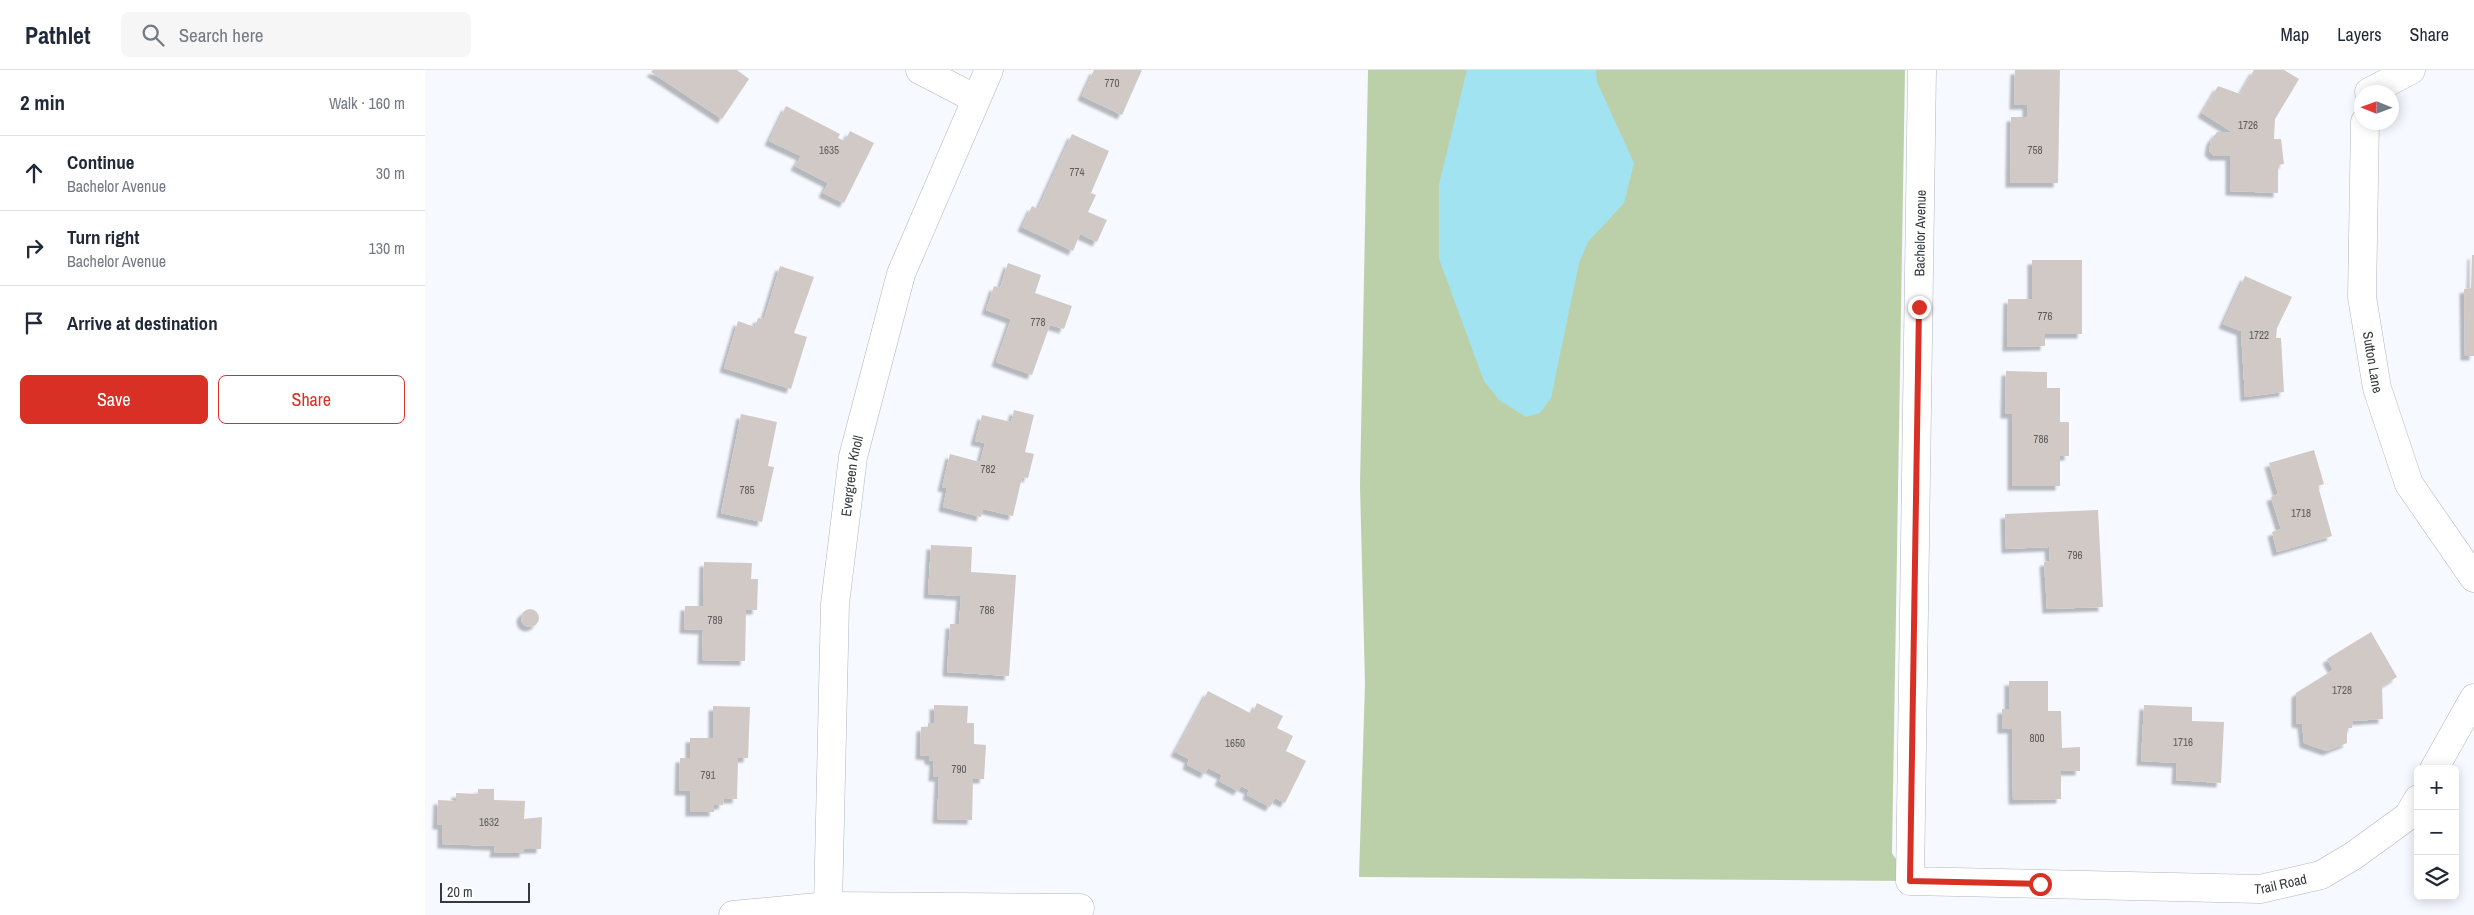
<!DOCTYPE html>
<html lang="en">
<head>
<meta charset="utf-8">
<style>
  :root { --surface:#fff; --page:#f6f6f7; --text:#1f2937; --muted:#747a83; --line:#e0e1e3; --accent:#d93025 }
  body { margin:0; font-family:"Archivo Narrow",sans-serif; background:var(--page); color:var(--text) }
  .controls { position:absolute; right:15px; bottom:15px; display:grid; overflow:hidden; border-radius:8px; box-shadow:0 2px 12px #0003 }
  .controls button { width:45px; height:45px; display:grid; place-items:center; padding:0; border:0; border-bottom:1px solid var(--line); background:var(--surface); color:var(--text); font:25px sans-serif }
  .compass { position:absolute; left:1929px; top:15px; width:45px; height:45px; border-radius:50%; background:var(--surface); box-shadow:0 2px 12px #0003; rotate:271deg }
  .scale { position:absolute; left:15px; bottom:12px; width:90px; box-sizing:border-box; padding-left:5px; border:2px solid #36383a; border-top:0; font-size:14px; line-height:18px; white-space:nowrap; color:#36383a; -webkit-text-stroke:4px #fff; paint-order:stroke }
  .stop { position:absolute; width:15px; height:15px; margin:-11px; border:4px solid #d93025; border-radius:50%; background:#fff }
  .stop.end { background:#d93025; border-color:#fff; box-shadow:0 1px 5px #0008 }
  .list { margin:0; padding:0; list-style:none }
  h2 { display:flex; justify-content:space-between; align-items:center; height:65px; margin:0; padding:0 20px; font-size:21px }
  h2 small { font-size:16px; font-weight:400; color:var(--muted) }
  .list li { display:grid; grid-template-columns:32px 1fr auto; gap:15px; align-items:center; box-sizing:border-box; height:75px; padding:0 20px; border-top:1px solid var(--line) }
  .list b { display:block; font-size:19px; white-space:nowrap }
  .list p { margin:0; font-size:16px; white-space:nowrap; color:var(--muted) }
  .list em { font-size:16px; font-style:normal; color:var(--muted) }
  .actions { display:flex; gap:10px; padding:15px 20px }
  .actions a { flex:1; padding:11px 0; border:1px solid var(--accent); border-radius:8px; text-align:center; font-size:18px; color:var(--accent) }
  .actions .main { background:var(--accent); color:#fff }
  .icon { flex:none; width:28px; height:28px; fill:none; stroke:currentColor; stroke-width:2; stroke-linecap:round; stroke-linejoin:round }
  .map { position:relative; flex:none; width:2049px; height:845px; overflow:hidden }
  header { display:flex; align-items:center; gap:30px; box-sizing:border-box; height:70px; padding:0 25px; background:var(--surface); border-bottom:1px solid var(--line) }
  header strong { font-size:24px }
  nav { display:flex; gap:28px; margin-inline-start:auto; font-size:18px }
  .search { width:350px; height:45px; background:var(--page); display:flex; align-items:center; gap:12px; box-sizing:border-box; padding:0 18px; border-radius:8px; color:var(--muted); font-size:19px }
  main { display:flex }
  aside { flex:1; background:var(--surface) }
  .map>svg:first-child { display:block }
</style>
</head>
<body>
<header>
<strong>Pathlet</strong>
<div class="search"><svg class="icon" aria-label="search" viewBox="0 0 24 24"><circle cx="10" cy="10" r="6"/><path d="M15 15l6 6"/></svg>Search here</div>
<nav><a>Map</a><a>Layers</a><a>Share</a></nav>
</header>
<main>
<aside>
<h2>2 min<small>Walk · 160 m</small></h2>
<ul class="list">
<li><svg class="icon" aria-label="ahead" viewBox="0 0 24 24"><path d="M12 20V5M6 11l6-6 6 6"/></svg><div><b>Continue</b><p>Bachelor Avenue</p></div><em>30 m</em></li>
<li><svg class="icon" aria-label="right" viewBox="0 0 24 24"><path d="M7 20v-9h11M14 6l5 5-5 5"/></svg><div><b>Turn right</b><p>Bachelor Avenue</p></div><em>130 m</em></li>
<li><svg class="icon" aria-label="arrive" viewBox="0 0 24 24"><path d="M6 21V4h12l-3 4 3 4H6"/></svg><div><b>Arrive at destination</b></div></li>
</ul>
<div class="actions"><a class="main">Save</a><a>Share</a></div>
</aside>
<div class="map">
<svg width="2049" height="845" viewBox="0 0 2049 845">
  <defs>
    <filter id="shadow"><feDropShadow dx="-4.5" dy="4.5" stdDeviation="1" flood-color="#0004"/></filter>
  </defs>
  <rect width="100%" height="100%" fill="#f6f9ff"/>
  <polygon fill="#bbd0a8" points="943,0 1480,0 1467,783 1485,811 934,807 940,613 935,416"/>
  <polygon fill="#a1e3f1" points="1042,0 1171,0 1172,12 1209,93 1199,133 1163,172 1154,193 1126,328 1115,343 1101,347 1074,330 1059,311 1014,189 1014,114"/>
  <g fill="#d1c9c6" filter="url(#shadow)">
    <polygon points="228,0 312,0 324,9 297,49 226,2"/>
    <polygon points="669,0 717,0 697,45 657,26"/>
    <polygon points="1590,0 1635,0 1633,113 1585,113 1586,47 1602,47 1602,35 1589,35"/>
    <polygon points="1829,0 1859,0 1874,9 1850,49 1849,69 1856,69 1859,94 1853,95 1853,123 1805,121 1805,86 1789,86 1784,81 1786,70 1792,62 1807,62 1777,43 1793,16 1815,24"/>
    <polygon points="361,36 415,64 413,68 420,71 425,61 449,73 419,133 398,123 403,113 370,96 376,86 344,71"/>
    <polygon points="647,64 684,81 666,123 671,125 663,142 682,150 672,172 655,164 648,181 597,157 607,136 613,139"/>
    <polygon points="2047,185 2049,185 2049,286 2040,286 2039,219 2046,218"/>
    <polygon points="1607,190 1657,190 1657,264 1620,264 1620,276 1582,277 1583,229 1607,229"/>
    <polygon points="583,193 616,205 610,223 647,236 639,259 625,255 607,305 571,292 586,249 561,240 569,216 575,218"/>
    <polygon points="355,196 389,207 369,263 382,267 366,319 299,298 313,251 330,257 333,248 339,249"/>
    <polygon points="1820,206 1867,227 1852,258 1851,268 1856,268 1859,322 1820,327 1816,261 1798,254"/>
    <polygon points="1581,301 1622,302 1622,318 1635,318 1635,352 1644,352 1644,386 1635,386 1635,416 1587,416 1587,344 1580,344"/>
    <polygon points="589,340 609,345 600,382 609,384 603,408 597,407 588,446 558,439 556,447 518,437 522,418 517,417 525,384 555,392 560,373 550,371 557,345 586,352"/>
    <polygon points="316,344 352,352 343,396 349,397 337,452 296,443"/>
    <polygon points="1889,380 1899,414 1893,416 1907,466 1852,482 1847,462 1856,459 1846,427 1853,424 1844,393"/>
    <polygon points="1673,440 1678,537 1622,539 1619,492 1625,491 1624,477 1581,479 1580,444"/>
    <polygon points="506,475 547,477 546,502 591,505 584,606 522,602 525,554 534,554 536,526 503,524"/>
    <polygon points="279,492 327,493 326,509 333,509 332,540 321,540 320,591 277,590 278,560 259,559 260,536 278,536"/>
    <circle cx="105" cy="548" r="9"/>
    <polygon points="1946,562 1972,607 1957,616 1958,649 1928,651 1927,658 1922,658 1922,673 1902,681 1879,673 1877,654 1871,653 1871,623 1908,600 1902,589"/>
    <polygon points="1584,611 1623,611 1623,641 1636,641 1637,678 1655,677 1655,701 1636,701 1636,729 1588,730 1587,659 1577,659 1577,639 1584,639"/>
    <polygon points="783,621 827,644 832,633 858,646 852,658 868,666 861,681 881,691 860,733 850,728 845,737 822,725 824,720 816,716 813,721 794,711 797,705 783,698 780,704 762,695 764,689 750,682"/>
    <polygon points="509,635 543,636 542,653 549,653 549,674 561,675 559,709 548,709 547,750 512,749 514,707 508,707 509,691 504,690 504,686 495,685 496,657 503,657 503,653 509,653"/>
    <polygon points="1719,635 1767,637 1767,651 1799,652 1796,713 1751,710 1752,693 1716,691"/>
    <polygon points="288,636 325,637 323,688 313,688 312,729 299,729 298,735 289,735 289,742 265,742 265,721 254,721 255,688 265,688 265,668 288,668"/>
    <polygon points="53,719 69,719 69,730 100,731 99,749 117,747 116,779 99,779 99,783 69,783 70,776 17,774 17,755 12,755 13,730 31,731 31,723 53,724"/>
  </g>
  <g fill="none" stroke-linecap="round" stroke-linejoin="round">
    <g stroke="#b2b5bc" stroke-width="29">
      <g id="minor">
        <polyline points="495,0 551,29"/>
        <path id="s1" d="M1497,0l-12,811 350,8 61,-14 32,-19 55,-40 10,-17"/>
        <polyline points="1944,22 1986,0"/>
        <path id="s2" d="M1940,52l-3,175 15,91 32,96 65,94"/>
        <polyline points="2009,699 2049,628"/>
        <polyline points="308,845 403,836 655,838"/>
        <path id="s3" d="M407,845l-4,-9 7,-302 18,-147 48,-183 88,-204"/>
      </g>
    </g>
    <use href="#minor" stroke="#fff" stroke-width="28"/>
  </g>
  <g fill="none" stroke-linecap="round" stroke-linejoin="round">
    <polyline stroke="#d93025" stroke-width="6" points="1494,237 1485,811 1615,814"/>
  </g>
  <g text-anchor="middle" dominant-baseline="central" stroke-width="4" stroke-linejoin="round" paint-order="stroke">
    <g font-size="11" fill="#5d5c5d">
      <text x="687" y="13">770</text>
      <text x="1823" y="55">1726</text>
      <text x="404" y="80">1635</text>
      <text x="1610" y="80">758</text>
      <text x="652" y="102">774</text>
      <text x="1620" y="246">776</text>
      <text x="613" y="252">778</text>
      <text x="1834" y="265">1722</text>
      <text x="1616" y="369">786</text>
      <text x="563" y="399">782</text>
      <text x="322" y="420">785</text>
      <text x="1876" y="443">1718</text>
      <text x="1650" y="485">796</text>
      <text x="562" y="540">786</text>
      <text x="290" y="550">789</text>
      <text x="1917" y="620">1728</text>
      <text x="1612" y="668">800</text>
      <text x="1758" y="672">1716</text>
      <text x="810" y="673">1650</text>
      <text x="534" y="699">790</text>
      <text x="283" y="705">791</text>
      <text x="64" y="752">1632</text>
    </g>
    <g font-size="14" fill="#36383a" stroke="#fff">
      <text transform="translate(1495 163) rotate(-89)">Bachelor Avenue</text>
      <text stroke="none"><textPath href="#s2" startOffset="241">Sutton Lane</textPath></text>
      <text stroke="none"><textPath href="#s3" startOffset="441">Evergreen Knoll</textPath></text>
      <text stroke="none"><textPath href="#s1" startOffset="1182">Trail Road</textPath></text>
    </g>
  </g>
</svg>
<div class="controls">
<button>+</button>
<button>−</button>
<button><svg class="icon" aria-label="layers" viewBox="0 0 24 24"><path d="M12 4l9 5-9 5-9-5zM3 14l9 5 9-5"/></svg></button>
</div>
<svg class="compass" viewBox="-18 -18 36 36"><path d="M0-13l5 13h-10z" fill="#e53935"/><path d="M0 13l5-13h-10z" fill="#747a83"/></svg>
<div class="scale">20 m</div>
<div class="stop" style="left:1615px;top:814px"></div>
<div class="stop end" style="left:1494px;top:237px"></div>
</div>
</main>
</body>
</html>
